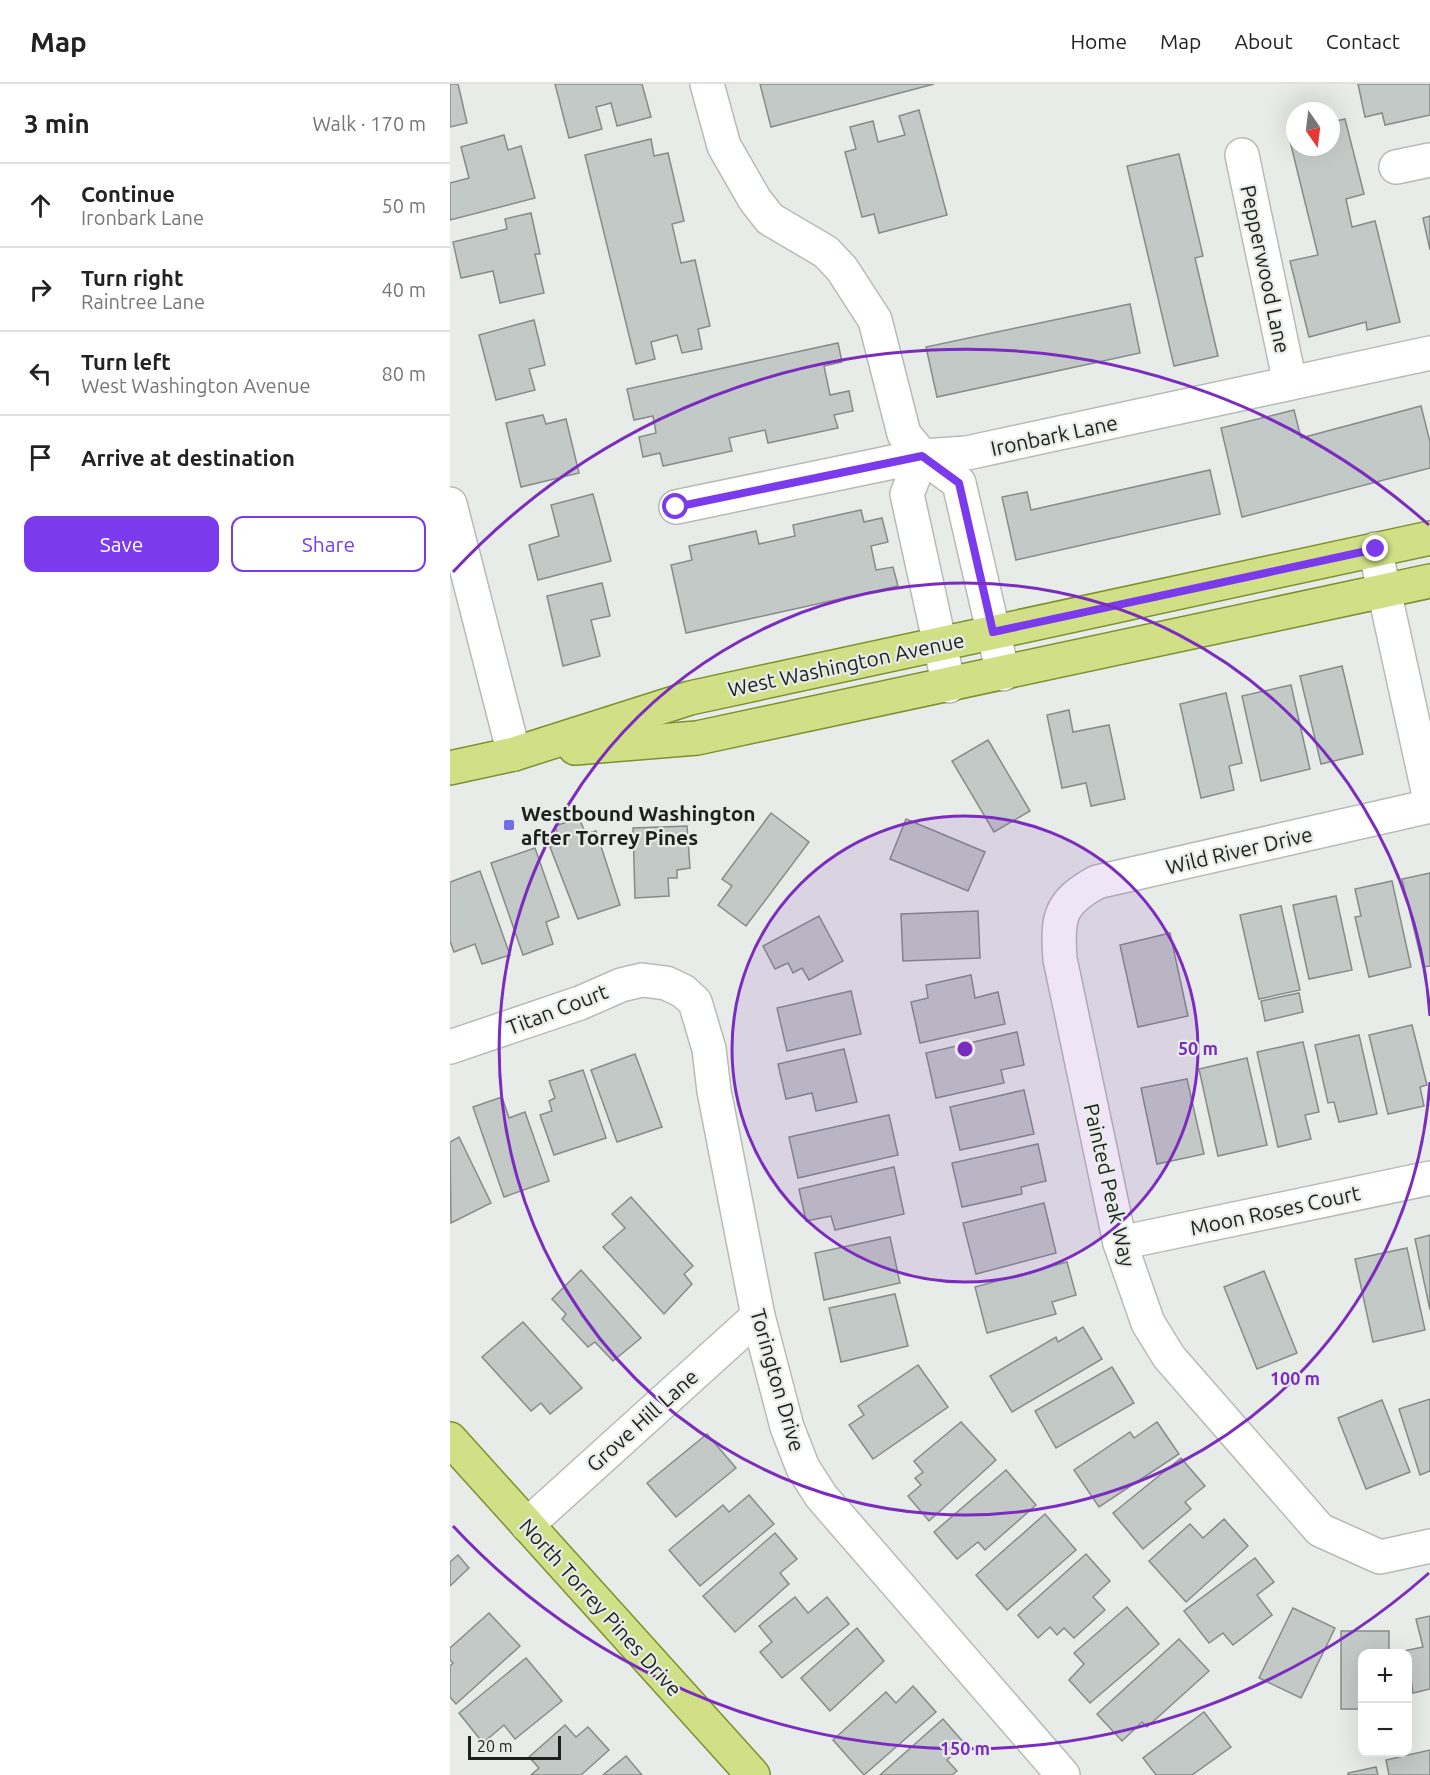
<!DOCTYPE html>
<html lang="en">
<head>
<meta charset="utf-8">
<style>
  :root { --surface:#fff; --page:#f6f6f6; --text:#222; --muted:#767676; --line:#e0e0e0; --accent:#7c3aed }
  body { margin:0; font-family:Ubuntu,sans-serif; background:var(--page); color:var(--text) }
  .controls { position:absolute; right:18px; bottom:18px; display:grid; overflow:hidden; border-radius:12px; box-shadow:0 6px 24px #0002 }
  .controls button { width:54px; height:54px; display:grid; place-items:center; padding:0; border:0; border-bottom:2px solid var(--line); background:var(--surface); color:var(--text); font:30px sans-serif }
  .compass { position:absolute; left:836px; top:18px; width:54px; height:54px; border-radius:50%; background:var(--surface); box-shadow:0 6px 24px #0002; rotate:166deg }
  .scale { position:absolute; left:18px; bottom:15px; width:93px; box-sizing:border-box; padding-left:6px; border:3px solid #1e201e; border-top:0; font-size:16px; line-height:21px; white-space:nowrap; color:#1e201e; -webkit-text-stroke:4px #e7ece8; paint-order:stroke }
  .stop { position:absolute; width:18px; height:18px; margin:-14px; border:4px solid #7c3aed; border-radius:50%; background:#fff }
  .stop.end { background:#7c3aed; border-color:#fff; box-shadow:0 2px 6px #0008 }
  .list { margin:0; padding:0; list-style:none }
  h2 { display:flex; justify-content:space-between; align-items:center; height:78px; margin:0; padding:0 24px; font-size:26px }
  h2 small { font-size:20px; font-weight:400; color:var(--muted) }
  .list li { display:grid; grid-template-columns:39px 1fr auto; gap:18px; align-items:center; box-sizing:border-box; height:84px; padding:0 24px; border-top:2px solid var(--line) }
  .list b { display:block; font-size:22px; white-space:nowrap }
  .list p { margin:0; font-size:20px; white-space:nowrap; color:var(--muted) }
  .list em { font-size:20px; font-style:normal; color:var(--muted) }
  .actions { display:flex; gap:12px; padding:18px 24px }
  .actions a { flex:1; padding:14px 0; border:2px solid var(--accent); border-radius:12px; text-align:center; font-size:21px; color:var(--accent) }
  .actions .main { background:var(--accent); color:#fff }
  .icon { flex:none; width:33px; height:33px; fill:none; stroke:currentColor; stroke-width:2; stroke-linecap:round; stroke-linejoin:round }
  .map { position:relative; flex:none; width:980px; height:1691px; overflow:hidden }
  header { display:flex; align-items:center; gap:36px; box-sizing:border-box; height:84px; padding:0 30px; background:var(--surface); border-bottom:2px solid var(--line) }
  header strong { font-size:28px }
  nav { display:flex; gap:33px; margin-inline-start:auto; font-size:21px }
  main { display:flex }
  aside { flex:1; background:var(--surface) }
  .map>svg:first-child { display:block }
</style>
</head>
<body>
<header>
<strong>Map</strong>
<nav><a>Home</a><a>Map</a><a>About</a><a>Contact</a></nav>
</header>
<main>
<aside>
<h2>3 min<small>Walk · 170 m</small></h2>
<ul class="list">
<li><svg class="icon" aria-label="ahead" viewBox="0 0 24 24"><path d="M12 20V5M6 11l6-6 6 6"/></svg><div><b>Continue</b><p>Ironbark Lane</p></div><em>50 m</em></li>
<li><svg class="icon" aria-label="right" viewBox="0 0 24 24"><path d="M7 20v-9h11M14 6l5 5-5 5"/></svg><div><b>Turn right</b><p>Raintree Lane</p></div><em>40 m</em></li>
<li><svg class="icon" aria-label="left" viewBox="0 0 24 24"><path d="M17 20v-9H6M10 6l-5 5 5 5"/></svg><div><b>Turn left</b><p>West Washington Avenue</p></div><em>80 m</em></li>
<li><svg class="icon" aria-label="arrive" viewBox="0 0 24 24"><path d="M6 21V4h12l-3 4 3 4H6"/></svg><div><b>Arrive at destination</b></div></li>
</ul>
<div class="actions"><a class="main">Save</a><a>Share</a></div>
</aside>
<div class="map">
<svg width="980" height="1691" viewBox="0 0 980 1691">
  <rect width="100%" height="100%" fill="#e7ece8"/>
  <g fill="#c3c9c7" stroke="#878c8a" stroke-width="1.5">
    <polygon points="0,0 8,0 17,39 0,43"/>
    <polygon points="105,0 192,0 201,33 167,42 161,19 146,23 152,45 119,54"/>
    <polygon points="310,0 484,0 321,43"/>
    <polygon points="908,0 980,0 980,31 935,41 932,29 915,33"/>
    <polygon points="469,26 497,131 429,149 424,130 412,133 395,68 406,65 400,43 423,37 428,58 455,51 449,32"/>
    <polygon points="895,35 914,110 896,115 902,143 925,137 950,238 917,246 916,238 859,253 840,177 868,171 838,49 845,47 845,63 881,63 881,38"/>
    <polygon points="54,51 58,66 71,62 85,114 0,136 0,99 19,94 11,63"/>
    <polygon points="201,55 204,72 218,69 234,137 222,140 231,179 245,176 260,242 248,245 252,265 232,269 227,251 201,258 205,275 186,280 135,71"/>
    <polygon points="729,70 753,172 745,174 768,272 724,282 677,82"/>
    <polygon points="81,129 90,170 85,170 94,209 50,219 43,187 11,194 3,158 57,145 55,135"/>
    <polygon points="980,132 980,166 973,134"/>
    <polygon points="680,220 690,269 487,313 476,263"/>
    <polygon points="84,236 95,281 79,285 85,306 46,316 29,251"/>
    <polygon points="388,259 392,278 374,282 380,311 399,307 403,327 384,331 388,344 318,359 315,346 279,354 282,367 213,382 210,369 193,373 189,353 206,349 203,332 184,336 177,305"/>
    <polygon points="971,322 980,358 980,384 792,433 771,344 844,326 851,354"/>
    <polygon points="93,331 96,340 116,335 129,389 71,403 56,339"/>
    <polygon points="760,386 770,430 566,476 552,413 577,408 581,426"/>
    <polygon points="143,410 161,477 88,496 79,461 109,452 101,421"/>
    <polygon points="411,426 414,438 432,434 438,458 421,462 426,486 443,483 448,502 236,549 221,481 242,476 239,462 306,447 309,460 345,452 343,441"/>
    <polygon points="152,499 160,532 141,536 150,572 113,582 97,512"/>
    <polygon points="892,582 913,670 871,680 850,592"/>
    <polygon points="841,601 860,685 811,697 792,612"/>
    <polygon points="776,609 792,679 779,682 784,706 751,714 730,620"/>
    <polygon points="619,626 623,648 659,641 675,715 641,722 636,699 612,704 597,631"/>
    <polygon points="538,656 580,727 544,748 502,677"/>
    <polygon points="321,729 359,758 296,842 268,821 282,802 272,795"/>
    <polygon points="129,734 136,750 146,747 170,821 128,835 100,763 110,758 105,742"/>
    <polygon points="456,735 535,768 518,807 440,775"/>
    <polygon points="237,742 240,784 227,786 227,794 218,794 219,812 185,814 183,744"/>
    <polygon points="85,764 109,833 96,838 103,860 73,871 41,779"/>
    <polygon points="30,787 60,871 32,880 25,860 4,868 0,857 0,798"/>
    <polygon points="980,789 980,882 973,883 952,795"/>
    <polygon points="942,797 961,883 919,893 905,833 911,832 905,805"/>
    <polygon points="886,812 902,886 859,895 843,821"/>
    <polygon points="831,822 850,906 809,915 790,831"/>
    <polygon points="528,827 530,874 453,877 451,830"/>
    <polygon points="369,832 393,877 359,896 352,884 343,889 338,879 325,885 313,862"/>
    <polygon points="720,849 738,932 688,943 670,861"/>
    <polygon points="521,891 525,914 548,908 555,940 470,959 461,918 478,914 476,901"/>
    <polygon points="401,907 411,950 337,967 327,924"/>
    <polygon points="849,909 853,928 815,937 811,917"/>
    <polygon points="962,941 977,1001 970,1003 974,1022 938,1030 919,951"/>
    <polygon points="567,948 574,981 551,986 554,999 486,1014 476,969"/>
    <polygon points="909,951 927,1030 889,1038 884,1018 878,1019 865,961"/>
    <polygon points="853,958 869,1028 855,1031 861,1055 828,1063 807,968"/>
    <polygon points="394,965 407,1018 366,1027 362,1009 336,1015 328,980"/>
    <polygon points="185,970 212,1043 167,1058 141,986"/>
    <polygon points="797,974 817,1061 768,1072 749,985"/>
    <polygon points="133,986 156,1054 104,1071 90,1031 102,1027 99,1017 105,1014 99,997"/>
    <polygon points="737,995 754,1070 707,1080 691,1004"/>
    <polygon points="574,1006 584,1050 510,1066 500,1023"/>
    <polygon points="52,1013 59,1034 75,1028 99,1097 54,1113 23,1023"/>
    <polygon points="439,1031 448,1071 348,1094 339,1053"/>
    <polygon points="9,1053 41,1119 1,1139 0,1058"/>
    <polygon points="588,1060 596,1097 571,1103 572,1110 512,1123 502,1079"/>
    <polygon points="444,1083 454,1130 385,1146 381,1132 356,1137 349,1105"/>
    <polygon points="181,1113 243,1182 234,1190 242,1200 214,1230 153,1163 175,1144 162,1130"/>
    <polygon points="594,1119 606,1169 526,1190 513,1139"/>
    <polygon points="980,1151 980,1226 965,1155"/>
    <polygon points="440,1153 450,1199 374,1216 365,1169"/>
    <polygon points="957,1164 975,1246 923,1258 905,1175"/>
    <polygon points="617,1178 626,1211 602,1218 606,1230 537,1249 525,1203"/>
    <polygon points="131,1186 191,1254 163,1277 145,1258 138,1263 112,1235 116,1230 102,1215"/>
    <polygon points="814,1187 847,1269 807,1285 774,1203"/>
    <polygon points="445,1210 458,1262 391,1278 379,1224"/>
    <polygon points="73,1238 132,1304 100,1330 91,1319 81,1327 32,1273"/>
    <polygon points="633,1243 652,1275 562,1328 540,1292 606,1253 608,1258"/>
    <polygon points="468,1281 498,1323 423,1375 399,1341 414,1331 408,1322"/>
    <polygon points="662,1283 684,1319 606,1364 585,1327"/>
    <polygon points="980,1315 980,1387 970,1391 949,1325"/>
    <polygon points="932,1316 960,1388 916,1405 888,1334"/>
    <polygon points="511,1338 546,1376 479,1437 458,1412 471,1401 465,1394 473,1388 464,1377"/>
    <polygon points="707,1338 729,1370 649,1423 624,1386 680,1348 684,1354"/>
    <polygon points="257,1350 286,1384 226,1433 197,1399"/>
    <polygon points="731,1374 755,1402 735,1418 741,1425 693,1465 663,1429"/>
    <polygon points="556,1386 586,1421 535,1466 528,1458 507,1475 484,1448"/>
    <polygon points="299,1411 324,1440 250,1502 219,1466 273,1421 279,1428"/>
    <polygon points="595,1430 626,1466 557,1526 526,1491"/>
    <polygon points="774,1435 798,1462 736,1518 699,1477 740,1440 753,1454"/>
    <polygon points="325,1449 347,1475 330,1489 339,1500 285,1548 253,1512"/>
    <polygon points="636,1470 660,1497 643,1513 655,1526 624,1554 614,1544 607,1551 600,1543 588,1554 568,1531"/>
    <polygon points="8,1471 19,1484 0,1502 0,1478"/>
    <polygon points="805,1474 824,1498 807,1511 822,1531 783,1561 773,1549 759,1559 734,1527"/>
    <polygon points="345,1513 358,1529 377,1513 399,1540 332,1594 310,1568 322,1558 309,1542"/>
    <polygon points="677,1523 709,1560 640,1619 619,1596 634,1580 624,1569"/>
    <polygon points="843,1524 885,1544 851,1614 809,1594"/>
    <polygon points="39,1529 70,1562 6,1620 0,1613 0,1582 3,1579 0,1576 0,1564"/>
    <polygon points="980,1532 980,1605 963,1609 958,1570 954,1567 973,1563 966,1535"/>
    <polygon points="407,1544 434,1577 380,1627 351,1594"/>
    <polygon points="891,1547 939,1547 939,1570 912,1570 912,1625 891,1625"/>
    <polygon points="729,1555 759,1587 697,1643 692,1638 672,1657 647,1630"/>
    <polygon points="76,1574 112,1617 65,1655 54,1641 33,1659 9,1629"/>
    <polygon points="463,1602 486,1628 414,1691 383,1656 436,1608 446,1619"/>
    <polygon points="754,1628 781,1663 742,1691 706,1691 693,1674"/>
    <polygon points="493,1635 515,1660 497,1676 507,1687 502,1691 430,1691"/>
    <polygon points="115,1641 126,1653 138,1643 159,1666 131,1691 81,1691 89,1684 79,1673"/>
    <polygon points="980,1666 980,1691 939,1691 936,1676"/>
    <polygon points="176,1672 192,1691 153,1691"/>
    <polygon points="926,1683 928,1691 898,1691 898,1689"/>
  </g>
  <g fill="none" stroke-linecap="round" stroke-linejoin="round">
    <g stroke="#b7bbb7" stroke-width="36">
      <g id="minor">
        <polyline points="257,0 274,62 305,116 320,135 376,168 392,185 425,236 454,350 472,372 509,399 553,590"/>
        <polyline points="792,71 840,299"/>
        <polyline points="946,83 980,76"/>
        <polyline points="472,372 457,410 499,602"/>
        <polyline points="0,420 64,670"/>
        <polyline points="226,423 472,372 517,369 980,269"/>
        <polyline points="925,465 980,716"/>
        <path d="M980,722l-333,76c-38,21 -40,35 -37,77l60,284 28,80 21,34 151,173 60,27 50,-11"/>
        <polyline points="0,963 130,919 171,901 192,896 216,899 233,907 245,918 259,965 264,1007 308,1232 337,1343 353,1384 371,1412 613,1691"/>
        <polyline points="670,1159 980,1094"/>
        <polyline points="77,1441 308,1232"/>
      </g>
    </g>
    <g stroke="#7e902e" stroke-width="36">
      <g id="major">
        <polyline points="125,664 247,654 980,497"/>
        <polyline points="0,684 64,670 240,614 980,454"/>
        <polyline points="0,1355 303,1691"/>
      </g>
    </g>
    <use href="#minor" stroke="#fff" stroke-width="33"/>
    <use href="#major" stroke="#d1e087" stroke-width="33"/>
  </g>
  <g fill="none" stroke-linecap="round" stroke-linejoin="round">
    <polyline stroke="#7c3aed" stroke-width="8" points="226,423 472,372 509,399 543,548 926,465"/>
  </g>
  <circle cx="515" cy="965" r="233" fill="#7b2cbf" fill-opacity=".12"/>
  <g fill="none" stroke="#7b2cbf" stroke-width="3">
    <circle cx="515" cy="965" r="233"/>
    <path d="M980 998A466 466 0 1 1 980 932"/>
    <path d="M979 1489A700 700 0 0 1 3 1442M3 488A700 700 0 0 1 979 441"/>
  </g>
  <rect fill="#726ce7" stroke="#e7ece8" stroke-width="2" x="53" y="735" width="12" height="12" rx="3"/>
  <g text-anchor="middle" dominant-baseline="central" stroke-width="4.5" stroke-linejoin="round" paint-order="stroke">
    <g font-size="21" fill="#1e201e" stroke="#e7ece8">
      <text transform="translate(816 185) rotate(78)">Pepperwood Lane</text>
      <text transform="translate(604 351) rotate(-12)">Ironbark Lane</text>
      <text transform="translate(396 580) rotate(-12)">West Washington Avenue</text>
      <text transform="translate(789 766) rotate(-13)">Wild River Drive</text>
      <text transform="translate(107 925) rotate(-21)">Titan Court</text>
      <text transform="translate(660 1101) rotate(77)">Painted Peak Way</text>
      <text transform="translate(825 1126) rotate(-12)">Moon Roses Court</text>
      <text transform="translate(328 1296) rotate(74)">Torington Drive</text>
      <text transform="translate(192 1336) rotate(-42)">Grove Hill Lane</text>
      <text transform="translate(151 1523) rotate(48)">North Torrey Pines Drive</text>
    </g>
    <g font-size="21" font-weight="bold" fill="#1e201e" stroke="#e7ece8" text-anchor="start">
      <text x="71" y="729">Westbound Washington<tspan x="71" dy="24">after Torrey Pines</tspan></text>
    </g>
  </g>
  <circle cx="515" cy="965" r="9" fill="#7b2cbf" stroke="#e7ece8" stroke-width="3"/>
  <g font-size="18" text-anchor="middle" font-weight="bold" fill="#7b2cbf" stroke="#e7ece8" stroke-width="4.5" stroke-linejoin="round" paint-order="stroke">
    <text x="748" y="971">50 m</text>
    <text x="845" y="1301">100 m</text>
    <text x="515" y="1671">150 m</text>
  </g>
</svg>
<div class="controls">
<button>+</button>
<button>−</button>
</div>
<svg class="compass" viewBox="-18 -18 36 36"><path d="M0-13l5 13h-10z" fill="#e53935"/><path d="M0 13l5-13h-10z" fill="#767676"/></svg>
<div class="scale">20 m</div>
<div class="stop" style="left:226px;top:423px"></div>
<div class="stop end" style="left:926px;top:465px"></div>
</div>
</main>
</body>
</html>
